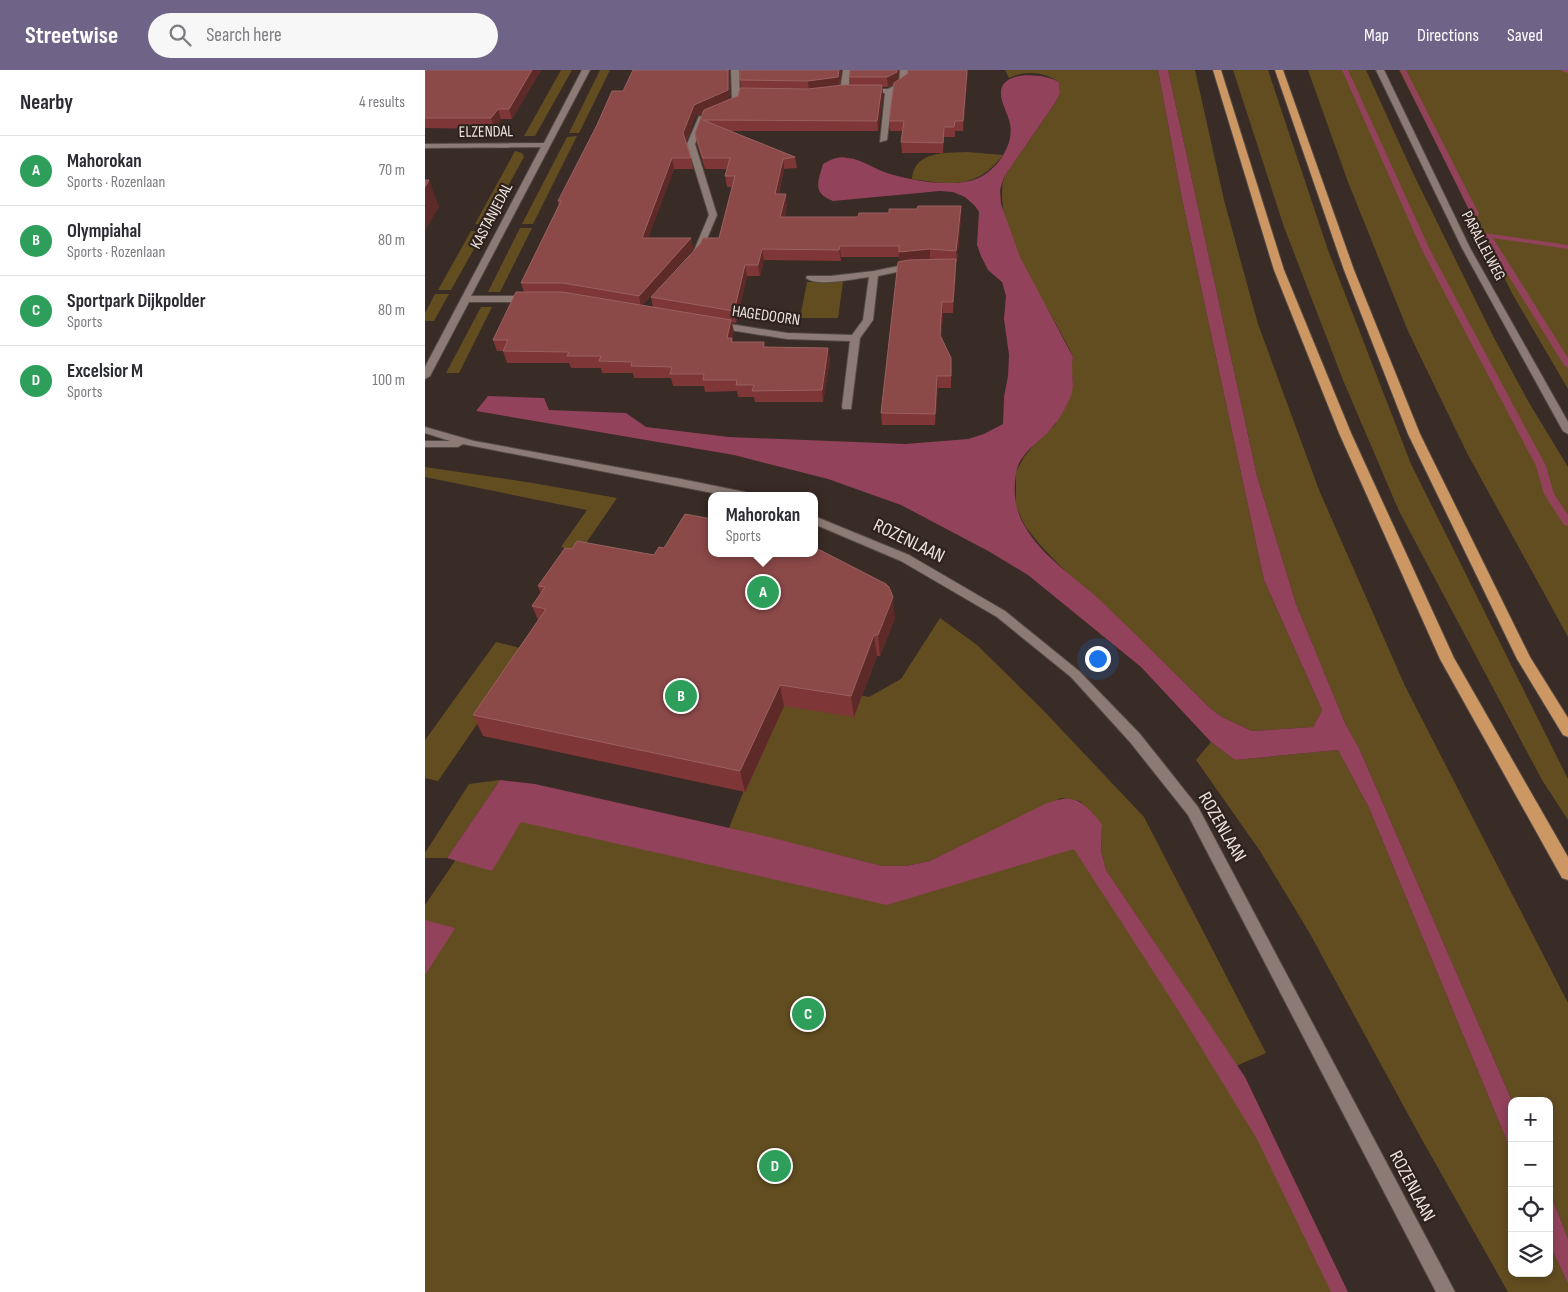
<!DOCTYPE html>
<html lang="en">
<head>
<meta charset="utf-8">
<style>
  :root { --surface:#fff; --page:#f7f7f7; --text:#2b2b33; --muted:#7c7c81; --line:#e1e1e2; --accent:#706388 }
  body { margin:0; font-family:"Sofia Sans Condensed",sans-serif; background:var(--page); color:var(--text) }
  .controls { position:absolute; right:15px; bottom:15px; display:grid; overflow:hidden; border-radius:10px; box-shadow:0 2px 8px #0003 }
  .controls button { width:45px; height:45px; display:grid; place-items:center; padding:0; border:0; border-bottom:1px solid var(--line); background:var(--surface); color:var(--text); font:25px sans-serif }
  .you { position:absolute; left:672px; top:588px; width:18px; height:18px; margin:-12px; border:4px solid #fff; border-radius:50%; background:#1a73e8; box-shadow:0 0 0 8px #1a73e833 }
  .badge { display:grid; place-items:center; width:32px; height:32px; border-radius:50%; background:var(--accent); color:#fff; font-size:16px; font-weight:700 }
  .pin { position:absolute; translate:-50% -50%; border:2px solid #fff; box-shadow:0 1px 5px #0006 }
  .popup { position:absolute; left:283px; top:422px; width:110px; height:65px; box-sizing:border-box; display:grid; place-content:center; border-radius:10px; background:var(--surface); filter:drop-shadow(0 1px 4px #0005); font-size:16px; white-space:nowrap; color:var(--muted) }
  .popup b { font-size:19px; color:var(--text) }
  .popup::after { content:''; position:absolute; left:50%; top:100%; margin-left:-10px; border:10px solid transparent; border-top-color:var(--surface) }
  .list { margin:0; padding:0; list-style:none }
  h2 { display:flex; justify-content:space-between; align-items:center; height:65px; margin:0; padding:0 20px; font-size:21px }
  h2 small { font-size:16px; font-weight:400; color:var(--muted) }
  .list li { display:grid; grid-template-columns:32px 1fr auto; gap:15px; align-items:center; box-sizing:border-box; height:70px; padding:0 20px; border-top:1px solid var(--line) }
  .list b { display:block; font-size:19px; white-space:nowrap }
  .list p { margin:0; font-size:16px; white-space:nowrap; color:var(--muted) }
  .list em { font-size:16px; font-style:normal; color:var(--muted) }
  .icon { flex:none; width:28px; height:28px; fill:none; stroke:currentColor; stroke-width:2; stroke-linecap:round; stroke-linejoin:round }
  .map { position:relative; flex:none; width:1143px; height:1222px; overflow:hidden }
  header { display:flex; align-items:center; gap:30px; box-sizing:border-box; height:70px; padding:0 25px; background:var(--accent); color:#fff }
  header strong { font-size:24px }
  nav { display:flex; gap:28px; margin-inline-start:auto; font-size:18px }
  .search { width:350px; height:45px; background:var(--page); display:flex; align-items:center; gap:12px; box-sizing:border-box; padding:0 18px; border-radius:28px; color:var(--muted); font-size:19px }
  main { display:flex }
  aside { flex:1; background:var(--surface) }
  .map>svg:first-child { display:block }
</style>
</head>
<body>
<header>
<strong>Streetwise</strong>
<div class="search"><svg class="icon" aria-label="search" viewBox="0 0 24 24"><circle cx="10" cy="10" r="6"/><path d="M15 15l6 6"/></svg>Search here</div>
<nav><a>Map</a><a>Directions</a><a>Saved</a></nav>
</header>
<main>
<aside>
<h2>Nearby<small>4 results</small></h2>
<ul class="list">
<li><span class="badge" style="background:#2e9e5b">A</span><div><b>Mahorokan</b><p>Sports · Rozenlaan</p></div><em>70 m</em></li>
<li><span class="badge" style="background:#2e9e5b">B</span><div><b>Olympiahal</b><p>Sports · Rozenlaan</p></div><em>80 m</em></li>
<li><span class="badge" style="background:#2e9e5b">C</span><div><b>Sportpark Dijkpolder</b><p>Sports</p></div><em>80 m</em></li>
<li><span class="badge" style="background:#2e9e5b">D</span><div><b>Excelsior M</b><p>Sports</p></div><em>100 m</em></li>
</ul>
</aside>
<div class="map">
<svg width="1143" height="1222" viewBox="0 0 1143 1222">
  <rect width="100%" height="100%" fill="#392b26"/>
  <g fill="#624d21">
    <polygon points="136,0 147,0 110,66 99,66"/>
    <polygon points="175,0 185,0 154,63 144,63"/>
    <path d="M580,0h153l24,129 82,381 58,130 -9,17 -61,4 -30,-14 -11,-8 -111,-108 -30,-25 -29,-30 -16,-20 -9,-20v-34l8,-15 12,-15 19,-17 18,-44 -2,-13 2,-11c-21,-49 -83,-125 -69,-180l51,-74 5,-10 -1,-11c-15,-10 -34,-12 -50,-4z"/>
    <polygon points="743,0 770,0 799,130 833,254 894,420 980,616 1143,933 1143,1169 1124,1120 1124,1031 1087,1031 934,678 920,653 871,534 832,406"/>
    <polygon points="808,0 843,0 903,180 986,394 1143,709 1143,750 1117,710 974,441 918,310 859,157"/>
    <polygon points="883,0 941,0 987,101 1068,266 1103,331 1143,397 1143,567 1042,383 983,261 923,112"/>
    <polygon points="974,0 1143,0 1143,319 1088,225"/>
    <polygon points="152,66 108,154 97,154 142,67"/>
    <polygon points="90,81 97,83 99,87 62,154 50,154"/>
    <path d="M542,82l36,3c-26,34 -52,30 -91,24 2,-28 33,-26 55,-27z"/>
    <polygon points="95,158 107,158 75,222 63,222"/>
    <polygon points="46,161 59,161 26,220 13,220"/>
    <polygon points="382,212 418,212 413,248 375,248"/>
    <polygon points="10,224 24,224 9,251 0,251 0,243"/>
    <polygon points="56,237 67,237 34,303 21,303"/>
    <polygon points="0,397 108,413 192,428 155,482 136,477 162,440 0,407"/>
    <polygon points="515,548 552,575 617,639 719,747 841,983 811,996 681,800 676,781 677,754 655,731 636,728 505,791 481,796 457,796 304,758 319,720 369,612 444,627 476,609"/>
    <polygon points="71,572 103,580 13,711 0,708 0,670"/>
    <polygon points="786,672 810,690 913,680 944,738 1087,1083 1087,1203 1124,1203 1124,1173 1143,1214 1143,1222 1083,1222 991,1059 884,862 835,781 771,690"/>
    <polygon points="75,710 22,788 0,788 0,783 44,714"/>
    <polygon points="74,726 469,820 652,763 835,1054 914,1222 0,1222 0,835"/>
  </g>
  <g fill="#92425a">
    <path d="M733,0h10l89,406 39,128 49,119 14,25 153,353v52l-143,-345 -31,-58 -103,10 -24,-18 -70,-75 -113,-92 -38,-23 -89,-47 -73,-26 -94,-24 -258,-44 12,-15 56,2 5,12 77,3 20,14 83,10 176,7 63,-5 16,-5 19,-10 1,-27 4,-21 1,-21 -5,-36 2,-23 -4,-14 -14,-12 -7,-14 -4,-11 2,-33 -4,-6 -10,-9 -12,-5 -13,-1 -107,10c-21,-8 -15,-19 -10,-37 9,-5 16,-8 25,-6 14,1 26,11 39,15 24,8 75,17 97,2 16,-10 30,-32 26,-51 -2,-11 -10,-22 -9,-33 2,-21 44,-18 58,-9l1,11 -5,10 -51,74 -4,13 1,14 19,53 53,100c-3,13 3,28 -3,41 -4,8 -9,19 -15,26 -12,17 -36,27 -39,50 -3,18 -1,35 8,51 18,32 52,53 78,77 37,35 72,71 109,107l11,8 30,14 61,-4 9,-17 -58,-130 -82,-381z"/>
    <path d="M75,710l35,4 234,53 113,29h24l24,-5 115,-57c31,-12 37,-3 57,20l-1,27 5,19 139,207 103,215h-17l-74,-153 -77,-126 -106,-164 -187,56 -366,-83 -29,49 -45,-13z"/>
    <polygon points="0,850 30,858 0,905"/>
    <polygon points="1124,1120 1143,1169 1143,1214 1124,1173"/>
  </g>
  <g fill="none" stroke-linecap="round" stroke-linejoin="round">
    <g fill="#92425a" fill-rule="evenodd">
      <polygon points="917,0 923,0 1005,180 1121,396 1129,424 1143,445 1143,456 1139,455 1119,424 1111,396 997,180"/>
      <polygon points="975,0 981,0 1054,144 1053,146 1046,144"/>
      <polygon points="1136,0 1143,0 1143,3 1137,1"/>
      <polygon points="1059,163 1143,175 1143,179 1068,168 1143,288 1143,298 1139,295 1058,165"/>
    </g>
    <g stroke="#554a45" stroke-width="2">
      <g id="minor">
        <polygon points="157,0 165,0 46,226 105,226 110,229 105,232 44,232 5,306 0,309 0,297 116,77 0,78 0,74 119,73"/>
        <polygon points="306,0 314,0 315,33 302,39 298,37 307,32"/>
        <polygon points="418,0 426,0 423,21 419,23 415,21"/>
        <polygon points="475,0 483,0 481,14 468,22 462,70 455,72 460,23 442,23 438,21 442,19 463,19 474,13"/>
        <polygon points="951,0 959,0 1045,178 1143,352 1143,364 1138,361 1037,178"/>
        <polygon points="274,46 281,48 270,74 292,145 276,183 272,186 268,183 284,145 262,74"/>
        <path d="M488,193l3,1v4l-38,8 -5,44 -13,18 -9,71h-8l-1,-2 8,-66 -63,-2 -70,-11 -5,-3 5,-3 70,11 65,2 11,-15 6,-43c-15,2 -52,10 -63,1l1,-2h24l43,-5z"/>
        <polygon points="0,357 49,371 256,409 320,422 325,426 303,426 38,374 33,377 0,377 0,371 25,371 0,363"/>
        <polygon points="389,446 484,485 580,541 654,601 715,664 773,737 1030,1222 1011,1222 763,745 705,672 646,607 572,547 476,491 389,454"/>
      </g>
    </g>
    <g stroke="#554a45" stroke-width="2">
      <g id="highway">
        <polygon points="788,0 796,0 859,200 926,363 1029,588 1143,787 1143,810 1137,808 1015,589 914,363 849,200"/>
        <polygon points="850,0 858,0 929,200 995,364 1105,587 1143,648 1143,667 1138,665 1092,589 983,364 919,200"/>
      </g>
    </g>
    <use href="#minor" fill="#8b7b74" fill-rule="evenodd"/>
    <use href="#highway" fill="#cd9764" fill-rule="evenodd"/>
  </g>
  <g fill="#7f3636" fill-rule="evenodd">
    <polygon points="0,0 116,0 87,49 76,49 70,59 0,58"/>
    <path d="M305,0v30l8,-4 3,-8 -1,-8 101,-10 -1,15h10l-1,-8 50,-7 -2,11 71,-11 -5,61h-8v6h-11l-1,16h-41l-1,-11 2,-11h-13l-1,-10 5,-37 -6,3h-6l1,8 -5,36h-149l66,26 2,11 -13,1 -5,25 8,11 -2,12h73l59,-8 44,-3v11l-4,45h-1v8l-3,43h-10l-2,25 10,20v30h-13l-3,37h-53l-1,-12 18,-151v-5h-58v4l-77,-1 -4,16h-13l-11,47 -4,-1 2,10 -2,6 1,4h31l1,5 65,12 -7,43h-68l-1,-5h-16l-1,-6 -32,1 -1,-6h-31l-2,-8h-37l-1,-5h-31l-1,-5h-30l-2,-5h-62l-4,-12h-6l-4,-11 31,-48 -3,-9 38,-78 -1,-4 65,-110zM278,43l-8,20 2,11 8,25h22l-2,7 2,11h5l-13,51 -68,59 2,11 -11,-2 51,-57 -2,-11h-43l26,-69h19l-2,-11 -5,-16 10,-27z"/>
    <polygon points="113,516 470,548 455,586 452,586 429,647 359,636 320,722 58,666 48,645 113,550 107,536 116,524"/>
  </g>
  <g fill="#5e2a28">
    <polygon points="107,0 116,0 87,49 84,39"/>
    <polygon points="303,0 305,0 305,31 271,45 260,73 258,63 269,35"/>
    <polygon points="414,0 416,0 414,17 384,21 383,11"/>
    <polygon points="472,0 474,0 472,12 463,17 462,7"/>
    <polygon points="542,0 543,0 538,61 538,51"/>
    <polygon points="457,15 458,25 453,61 452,51"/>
    <polygon points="73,39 76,49 70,59 66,48"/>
    <polygon points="519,57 519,67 518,83 518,73"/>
    <polygon points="247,88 249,99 219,179 217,168"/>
    <polygon points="358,89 359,99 351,135 350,124"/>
    <polygon points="4,110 14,137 0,161 0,117"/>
    <polygon points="361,124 362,135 357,158 355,147"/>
    <polygon points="536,136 536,147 532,192 531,181"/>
    <polygon points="266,168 268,179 216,237 214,226"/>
    <polygon points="415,176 416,187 416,191 414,180"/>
    <polygon points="337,179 339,190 335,206 333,195"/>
    <polygon points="505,179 505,190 474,194 474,182"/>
    <polygon points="531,189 531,200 528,243 528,232"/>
    <polygon points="320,195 322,206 311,253 309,241"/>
    <polygon points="517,232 518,243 516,277 515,265"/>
    <polygon points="306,250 309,262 304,280 302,268"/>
    <polygon points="403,278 405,289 398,332 397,320"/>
    <polygon points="526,288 527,300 526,318"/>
    <polygon points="512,306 513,318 510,355 510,344"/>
    <polygon points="468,527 470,548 455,586 453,565"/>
    <polygon points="449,565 452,586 429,647 426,626"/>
    <polygon points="355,615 359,636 320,722 315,701"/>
  </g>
  <g fill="#8b4948" stroke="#9a6160">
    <polygon points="0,0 107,0 84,39 73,39 66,48 0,48"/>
    <polygon points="208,0 303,0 303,20 269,35 258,63 266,88 247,88 217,168 266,168 214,226 138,213 96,213 136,131 133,131 172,55 187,21 198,21"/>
    <polygon points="315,0 414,0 413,7 383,11 315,10"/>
    <polygon points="425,0 472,0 472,2 462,7 424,7"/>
    <polygon points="483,0 542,0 538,51 530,51 529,57 519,57 518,73 476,72 479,51 464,51 469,13 482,4"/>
    <polygon points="418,15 457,15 452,51 278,50 370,87 358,89 350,124 361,124 355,147 433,147 434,143 464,143 464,139 492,139 493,136 536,136 531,181 505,179 474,182 474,176 415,176 414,180 337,179 333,195 320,195 309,241 226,227 275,174 278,168 294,168 310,106 300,106 305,88 278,88 270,63 279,40 313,26 315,18 383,19"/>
    <polygon points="0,110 4,110 0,117"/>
    <polygon points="531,189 528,232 517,232 515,265 526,288 526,306 512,306 510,344 456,343 473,192 484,190"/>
    <polygon points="91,222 137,222 306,250 302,268 307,268 306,272 339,272 338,277 403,278 397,320 327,321 329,315 311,315 312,310 278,310 279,304 245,304 247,297 206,296 207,292 174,291 176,286 142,286 144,282 78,281 83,270 68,270"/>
    <polygon points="260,444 287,449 287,483 389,483 389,477 461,514 464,517 468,527 453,565 449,565 426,626 355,615 315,701 48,645 121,539 107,536 120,517 113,516 140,478 147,479 152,471 229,485 234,477 239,478"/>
  </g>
  <g text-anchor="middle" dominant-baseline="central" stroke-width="4.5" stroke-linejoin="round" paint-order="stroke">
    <g font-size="16" fill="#ede4e0" stroke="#2f221c">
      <text transform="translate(61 62) rotate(-1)">ELZENDAL</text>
      <text transform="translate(67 146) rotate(-62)">KASTANJEDAL</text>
      <text transform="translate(1058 176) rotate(62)">PARALLELWEG</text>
      <text transform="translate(341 246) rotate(8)">HAGEDOORN</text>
    </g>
    <g font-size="19" fill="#ede4e0" stroke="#2f221c">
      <text transform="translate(484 471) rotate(26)">ROZENLAAN</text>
      <text transform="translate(797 757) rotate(60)">ROZENLAAN</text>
      <text transform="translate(987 1116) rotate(62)">ROZENLAAN</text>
    </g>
  </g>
</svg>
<div class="controls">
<button>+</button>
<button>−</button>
<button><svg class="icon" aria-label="locate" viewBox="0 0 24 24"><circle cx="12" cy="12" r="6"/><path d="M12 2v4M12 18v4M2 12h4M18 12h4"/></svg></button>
<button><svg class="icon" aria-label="layers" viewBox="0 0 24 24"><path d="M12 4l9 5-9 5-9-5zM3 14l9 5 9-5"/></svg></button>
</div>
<div class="you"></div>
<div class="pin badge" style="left:338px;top:522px;background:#2e9e5b">A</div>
<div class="popup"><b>Mahorokan</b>Sports</div>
<div class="pin badge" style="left:256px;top:626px;background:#2e9e5b">B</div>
<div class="pin badge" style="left:383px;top:944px;background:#2e9e5b">C</div>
<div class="pin badge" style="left:350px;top:1096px;background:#2e9e5b">D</div>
</div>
</main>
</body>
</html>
